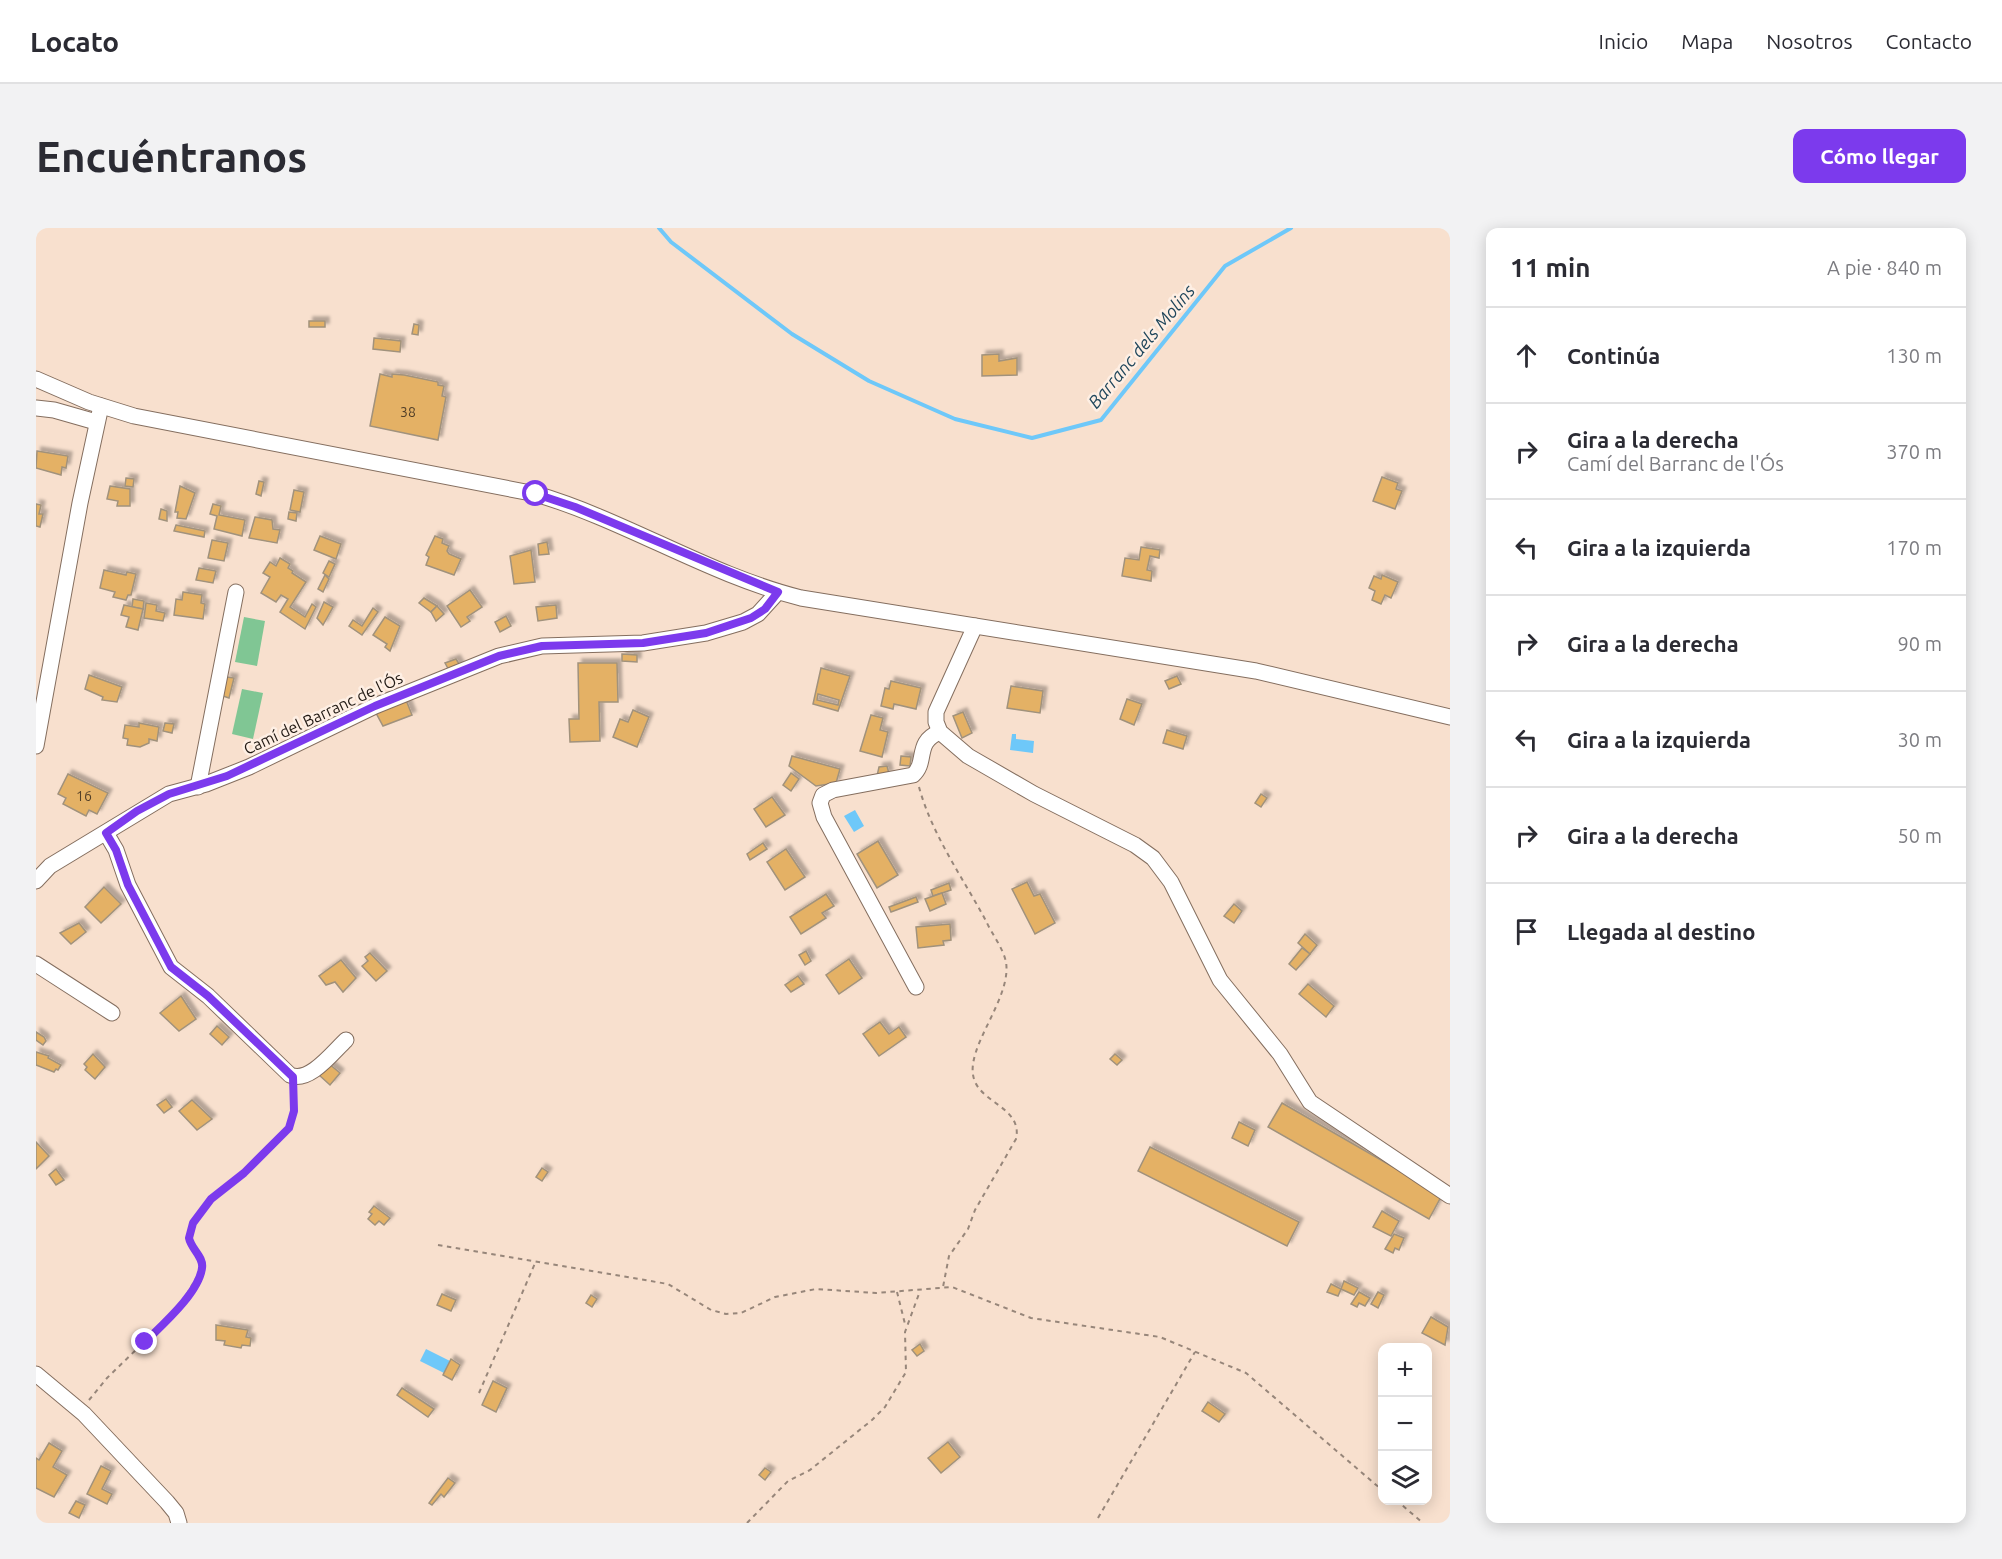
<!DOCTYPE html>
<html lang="es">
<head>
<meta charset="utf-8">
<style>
  :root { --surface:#fff; --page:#f2f2f3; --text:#2b2b33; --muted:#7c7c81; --line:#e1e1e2; --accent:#7c3aed }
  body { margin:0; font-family:Ubuntu,sans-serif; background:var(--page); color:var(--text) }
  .controls { position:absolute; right:18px; bottom:18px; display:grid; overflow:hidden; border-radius:12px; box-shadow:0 3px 15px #0003 }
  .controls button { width:54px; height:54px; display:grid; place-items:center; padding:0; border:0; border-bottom:2px solid var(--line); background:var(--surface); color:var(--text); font:30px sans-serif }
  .stop { position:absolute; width:18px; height:18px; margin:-14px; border:4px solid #7c3aed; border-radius:50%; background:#fff }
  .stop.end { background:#7c3aed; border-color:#fff; box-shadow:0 2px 6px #0008 }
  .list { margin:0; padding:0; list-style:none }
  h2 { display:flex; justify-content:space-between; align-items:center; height:78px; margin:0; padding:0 24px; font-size:26px }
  h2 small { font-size:20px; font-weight:400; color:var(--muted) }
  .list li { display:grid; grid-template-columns:39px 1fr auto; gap:18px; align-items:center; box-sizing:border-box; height:96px; padding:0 24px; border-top:2px solid var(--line) }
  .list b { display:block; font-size:22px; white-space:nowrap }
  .list p { margin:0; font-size:20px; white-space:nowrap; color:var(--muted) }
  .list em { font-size:20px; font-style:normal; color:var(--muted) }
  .icon { flex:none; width:33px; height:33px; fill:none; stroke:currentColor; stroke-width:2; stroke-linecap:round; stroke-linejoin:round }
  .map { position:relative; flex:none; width:1414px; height:1295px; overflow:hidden; border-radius:12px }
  header { display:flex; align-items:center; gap:36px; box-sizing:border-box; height:84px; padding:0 30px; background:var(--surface); border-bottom:2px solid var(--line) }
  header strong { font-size:28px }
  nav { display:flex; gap:33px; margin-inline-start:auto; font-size:21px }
  .intro { display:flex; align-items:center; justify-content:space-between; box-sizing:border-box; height:144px; padding:0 36px }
  h1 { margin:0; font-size:42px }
  .button { padding:15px 27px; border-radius:12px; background:var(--accent); color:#fff; font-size:21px; font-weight:700 }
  main { display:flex; gap:36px; padding:0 36px }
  aside { flex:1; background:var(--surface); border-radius:12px; box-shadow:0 3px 15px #0003 }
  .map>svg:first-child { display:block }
</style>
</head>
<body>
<header>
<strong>Locato</strong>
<nav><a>Inicio</a><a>Mapa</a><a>Nosotros</a><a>Contacto</a></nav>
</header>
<div class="intro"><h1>Encuéntranos</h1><a class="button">Cómo llegar</a></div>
<main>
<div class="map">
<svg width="1414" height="1295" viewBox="0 0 1414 1295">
  <defs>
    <filter id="shadow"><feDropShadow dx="4" dy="-4" stdDeviation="1.5" flood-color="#0004"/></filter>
  </defs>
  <rect width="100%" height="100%" fill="#f8e0ce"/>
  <g fill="#80c694">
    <polygon points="208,389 229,393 221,438 199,434"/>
    <polygon points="206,461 227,465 217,511 196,506"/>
  </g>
  <g fill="#6ec8f9">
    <polygon points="976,506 980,506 980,511 998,513 997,525 974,522"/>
    <polygon points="819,582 828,598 818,604 808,588"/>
    <polygon points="390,1121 414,1133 408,1145 384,1133"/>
  </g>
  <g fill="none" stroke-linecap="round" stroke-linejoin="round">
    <polyline stroke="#6ec8f9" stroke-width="4" points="623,0 635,14 756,106 833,153 919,191 996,210 1065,192 1189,38 1255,0"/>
  </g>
  <g fill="#e4b165" stroke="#a1927c" stroke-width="1.5" fill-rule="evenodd" filter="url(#shadow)">
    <rect x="273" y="93" width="16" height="6"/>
    <polygon points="378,96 383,97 382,107 376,106"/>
    <polygon points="338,110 365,113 364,124 337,121"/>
    <polygon points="963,126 963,133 981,130 981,147 946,148 946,127"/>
    <polygon points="344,146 356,149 356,146 368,147 402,154 402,157 408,158 406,168 410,169 402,212 334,198"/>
    <polygon points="1,223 32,228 30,240 26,239 25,247 0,240"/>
    <polygon points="1346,249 1362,255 1360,261 1366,263 1359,281 1337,273"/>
    <polygon points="90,250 98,251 97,259 89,258"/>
    <polygon points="223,253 228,254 225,268 220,266"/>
    <polygon points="74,258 94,261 94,278 81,278 82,273 71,271"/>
    <polygon points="144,258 159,265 150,291 141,290 142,284 139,284"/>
    <polygon points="258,262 268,264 264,284 254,282"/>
    <polygon points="0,276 5,277 3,286 7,286 4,299 0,298"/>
    <polygon points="177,276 185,278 183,287 209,292 206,308 178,301 181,288 174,286"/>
    <polygon points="125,281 131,283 131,293 123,291"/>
    <polygon points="253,284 261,285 260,293 252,291"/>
    <polygon points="219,289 236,292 237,301 244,302 241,315 213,310"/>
    <polygon points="140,297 169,303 168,309 138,303"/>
    <polygon points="284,308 305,316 300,331 278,322"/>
    <polygon points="399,308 407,311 406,315 413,318 411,323 413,326 425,331 418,347 390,337 393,329 390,327"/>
    <polygon points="176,312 192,315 188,333 172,330"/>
    <polygon points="511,314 513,326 503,327 502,316"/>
    <polygon points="1105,319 1124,322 1123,330 1114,328 1111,342 1116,343 1115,353 1086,348 1089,330 1103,332"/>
    <polygon points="495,322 499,354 478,356 474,328"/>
    <polygon points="244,330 254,336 252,340 257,343 256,345 270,354 254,379 269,389 276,376 280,379 269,401 244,384 252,371 245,367 240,374 225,365 234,349 227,345 234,334 240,338"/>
    <polygon points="293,333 299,336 293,349 287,345"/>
    <polygon points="163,340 180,343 177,355 160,352"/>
    <polygon points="68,342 90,347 91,344 100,346 95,367 92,367 90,372 77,369 79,364 64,360"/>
    <polygon points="289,347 293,351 287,364 282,361"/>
    <polygon points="1346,347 1362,354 1355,370 1349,367 1345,376 1336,372 1339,363 1333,360 1338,348 1345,351"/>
    <polygon points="434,362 446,379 431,389 434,393 425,399 411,378"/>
    <polygon points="147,364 166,367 165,375 169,376 167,391 138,387 140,371 146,372"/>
    <polygon points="388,370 401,378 395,384 383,375"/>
    <polygon points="97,371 108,373 107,381 96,379"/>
    <polygon points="288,374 297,379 287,397 281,390"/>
    <polygon points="110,375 121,377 120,383 129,385 127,393 108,390"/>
    <polygon points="88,377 107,381 102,402 90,399 93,389 85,387"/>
    <polygon points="520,377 521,390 502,393 500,379"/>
    <polygon points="401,378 408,386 400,393 395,384"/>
    <polygon points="337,380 342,384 326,407 313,398 317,392 326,398"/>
    <polygon points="470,388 475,398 464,404 459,394"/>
    <polygon points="349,389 364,398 354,423 349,419 351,416 337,407"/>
    <polygon points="586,426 601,427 601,434 586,433"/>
    <polygon points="420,431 425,439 414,444 409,435"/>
    <polygon points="542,435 581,435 582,474 563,474 564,513 534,514 533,491 543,491"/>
    <path d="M785,440l29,8 -12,35 -25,-7zM782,466l21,6 -1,5 -21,-5z"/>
    <polygon points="53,447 86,459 81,474 66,472 67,469 49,461"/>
    <polygon points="1141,448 1145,456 1133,461 1129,453"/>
    <polygon points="191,449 198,450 193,470 187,468"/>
    <polygon points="855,453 885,460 880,481 858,476 857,481 845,478 849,460 853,461"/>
    <polygon points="975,458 1007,463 1004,485 971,480"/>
    <polygon points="1091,471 1106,476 1098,497 1084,491"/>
    <polygon points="370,472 376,487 347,498 340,485"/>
    <polygon points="597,482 613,489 601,519 577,509 584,491 592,494"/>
    <polygon points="927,484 936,505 926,510 917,488"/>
    <polygon points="835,487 847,490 844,502 852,504 846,529 824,523"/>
    <polygon points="103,495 123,499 121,513 113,511 113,515 104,519 91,517 92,511 87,510 89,497 103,499"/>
    <polygon points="129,495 138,496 136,505 127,503"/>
    <polygon points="1131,502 1151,508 1147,521 1127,515"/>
    <polygon points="756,528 804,541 800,555 780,558 753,538"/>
    <polygon points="865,528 875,529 874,538 864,537"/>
    <polygon points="851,538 853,546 841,548 843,539"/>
    <polygon points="755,545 763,551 755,563 747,557"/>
    <polygon points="32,546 72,565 61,586 53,582 50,588 27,576 30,570 22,566"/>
    <polygon points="1225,566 1231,570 1225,579 1219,575"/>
    <polygon points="736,569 749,587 730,599 718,581"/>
    <polygon points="842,613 862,647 841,660 821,626"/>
    <polygon points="727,615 731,621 714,632 711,626"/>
    <polygon points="750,621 769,649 749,662 731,634"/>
    <polygon points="991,654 998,668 1004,666 1019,695 999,706 976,661"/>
    <polygon points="913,655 915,662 897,668 895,662"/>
    <polygon points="68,659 85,676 65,695 49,679"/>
    <polygon points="906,665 910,676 894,683 889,671"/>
    <polygon points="790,666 798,678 786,685 790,690 765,706 754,689"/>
    <polygon points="880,669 882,674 855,684 853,679"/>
    <polygon points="1198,676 1206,683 1198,695 1188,688"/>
    <polygon points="43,695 50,704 35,716 24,705"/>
    <polygon points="914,696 915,712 907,713 908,717 882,720 880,699"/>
    <polygon points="1269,706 1281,717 1274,726 1262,715"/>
    <polygon points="1266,720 1274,726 1260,742 1253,736"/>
    <polygon points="770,723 775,733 769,737 763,727"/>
    <polygon points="334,725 351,743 340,753 326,738 332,733 329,729"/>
    <polygon points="813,731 826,750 803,766 790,747"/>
    <polygon points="305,732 320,750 307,764 299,754 290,757 283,748"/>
    <polygon points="762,748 768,756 755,764 749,757"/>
    <polygon points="1272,756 1298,778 1290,789 1263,766"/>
    <polygon points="145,768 160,791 143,803 124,785"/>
    <polygon points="844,794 853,806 863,799 870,809 843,828 827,806"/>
    <polygon points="181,798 193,809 186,817 174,806"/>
    <polygon points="0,804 8,809 10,813 7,817 0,812"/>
    <polygon points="0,824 13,828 12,830 25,837 22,842 20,841 18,844 0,837"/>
    <polygon points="57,826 69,839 59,851 49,842 51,839 48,836"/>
    <polygon points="1079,826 1086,832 1081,837 1074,831"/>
    <polygon points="292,835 304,845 294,857 283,847"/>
    <polygon points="130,871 136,879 128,885 121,877"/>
    <polygon points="156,872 176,891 161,902 143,883"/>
    <polygon points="1246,875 1406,967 1393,991 1232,899"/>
    <polygon points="1203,894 1219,902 1212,918 1196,910"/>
    <polygon points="0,914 13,928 0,941"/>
    <polygon points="1114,919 1263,994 1251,1018 1102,943"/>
    <polygon points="506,940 512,944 506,953 500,949"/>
    <polygon points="20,941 28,952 20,957 13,947"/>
    <polygon points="338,978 354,990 348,997 343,993 339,997 332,991 336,986 333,984"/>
    <polygon points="1346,983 1363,993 1355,1008 1337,999"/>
    <polygon points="1358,1006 1368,1010 1363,1022 1359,1020 1357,1025 1349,1021"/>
    <polygon points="1308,1053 1322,1060 1318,1067 1305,1061"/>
    <polygon points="1295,1056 1305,1061 1302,1068 1291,1064"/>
    <polygon points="1323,1064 1334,1070 1329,1078 1323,1075 1321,1079 1315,1076"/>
    <polygon points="1342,1064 1348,1067 1342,1080 1335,1076"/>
    <polygon points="406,1066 420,1072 415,1083 401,1077"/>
    <polygon points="555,1067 561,1071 556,1079 550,1075"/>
    <polygon points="1395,1089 1412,1099 1409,1117 1386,1105"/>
    <polygon points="180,1097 212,1102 210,1109 215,1110 214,1118 206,1117 205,1120 188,1117 189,1113 180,1112"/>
    <polygon points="884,1116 888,1123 881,1128 876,1122"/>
    <polygon points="415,1131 424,1137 416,1152 407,1147"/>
    <polygon points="457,1153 471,1160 460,1184 446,1177"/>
    <polygon points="366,1160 398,1181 392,1189 361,1167"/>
    <polygon points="1172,1174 1189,1186 1183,1194 1166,1183"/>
    <polygon points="912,1214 924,1229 905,1245 892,1230"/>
    <polygon points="13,1215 26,1223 17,1239 31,1247 18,1269 0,1260 0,1230 3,1232"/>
    <polygon points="65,1238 75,1243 66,1261 76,1266 71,1276 51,1266"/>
    <polygon points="729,1240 735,1244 729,1252 723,1247"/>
    <polygon points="412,1250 419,1255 408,1269 405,1266 396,1277 393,1275"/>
    <polygon points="40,1273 49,1277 43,1290 33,1285"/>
  </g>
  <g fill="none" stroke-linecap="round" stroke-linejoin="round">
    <g stroke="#846e5f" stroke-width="17">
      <g id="minor">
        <path d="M0,151l53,23 45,14 402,78c91,27 173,81 265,104l455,73 194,46"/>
        <polyline points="0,180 18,182 60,194"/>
        <polyline points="939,398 900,484 900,494 904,504 932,528 998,566 1099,617 1117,630 1135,654 1184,752 1244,826 1274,874 1414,968"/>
        <polyline points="0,518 44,275 65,178"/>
        <polyline points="162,559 200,364"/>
        <path d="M70,605l10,17 12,35 43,82 37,29 82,79c19,9 43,-23 56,-35"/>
        <polyline points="0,653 14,638 133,566 170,556 213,539 339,478 463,428 506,418 607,415 670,405 707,394 722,386 742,364"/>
        <polyline points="0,736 76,785"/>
        <path d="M880,759l-92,-170 -4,-14 3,-8 10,-5 80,-15c15,-13 1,-33 27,-43"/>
        <polyline points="0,1146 48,1186 131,1274 140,1285 143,1295"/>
      </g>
    </g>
    <g stroke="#97867a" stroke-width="2" stroke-dasharray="4.5 4.5" stroke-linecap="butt">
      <path d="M883,559c13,48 44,91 67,134 6,13 17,27 20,41 6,37 -42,86 -32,117 7,24 49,29 42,60l-41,71 -7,19 -19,27 -6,31"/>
      <polyline points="402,1017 632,1056 675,1082 690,1086 705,1085 739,1069 780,1061 840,1065 916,1059 995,1090 1124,1109 1210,1145 1346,1262"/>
      <polyline points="861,1064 869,1096"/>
      <polyline points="443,1165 500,1033"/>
      <path d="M53,1172l18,-22 71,-69 24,-41c-1,-11 -12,-18 -13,-29 -1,-42 87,-77 103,-117 4,-9 3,-22 2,-32"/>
      <polyline points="1360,1272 1387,1295"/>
      <polyline points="1062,1290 1159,1124"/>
      <polyline points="711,1295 752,1253 774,1242 836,1192 849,1179 870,1144 869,1104 884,1063"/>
    </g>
    <use href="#minor" stroke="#fff" stroke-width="15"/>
  </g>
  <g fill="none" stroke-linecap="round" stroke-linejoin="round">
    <path stroke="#7c3aed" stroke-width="8" d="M109,1114c17,-17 54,-49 57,-74 2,-11 -11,-19 -13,-30l4,-15 18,-24 33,-26 45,-45 5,-17 -1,-34 -85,-81 -37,-29 -43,-82 -12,-35 -10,-17 31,-22 32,-17 58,-18 148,-70 124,-50 43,-10 101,-3 63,-10 45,-15 14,-9 13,-17 -203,-85 -39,-13"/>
  </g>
  <g text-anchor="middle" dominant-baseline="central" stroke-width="5" stroke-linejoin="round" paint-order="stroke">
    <g font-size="14" fill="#523f28">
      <text x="372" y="184">38</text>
      <text x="48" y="568">16</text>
    </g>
    <g font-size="16" fill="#211913" stroke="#feefe4">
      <text transform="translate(287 485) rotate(-25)">Camí del Barranc de l'Ós</text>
    </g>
    <g font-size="18" font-style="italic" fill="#20475c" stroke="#feefe4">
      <text transform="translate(1105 118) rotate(-50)">Barranc dels Molins</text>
    </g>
  </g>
</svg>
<div class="controls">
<button>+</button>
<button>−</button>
<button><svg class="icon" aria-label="layers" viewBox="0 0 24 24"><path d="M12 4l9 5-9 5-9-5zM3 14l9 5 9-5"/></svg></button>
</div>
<div class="stop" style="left:500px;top:266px"></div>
<div class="stop end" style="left:109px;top:1114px"></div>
</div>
<aside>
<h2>11 min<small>A pie · 840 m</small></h2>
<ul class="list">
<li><svg class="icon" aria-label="ahead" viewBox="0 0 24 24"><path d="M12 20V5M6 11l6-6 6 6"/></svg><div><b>Continúa</b></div><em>130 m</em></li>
<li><svg class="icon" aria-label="right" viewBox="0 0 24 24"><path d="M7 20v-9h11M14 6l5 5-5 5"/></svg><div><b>Gira a la derecha</b><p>Camí del Barranc de l'Ós</p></div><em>370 m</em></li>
<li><svg class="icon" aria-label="left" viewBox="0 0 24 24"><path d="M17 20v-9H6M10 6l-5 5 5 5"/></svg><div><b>Gira a la izquierda</b></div><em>170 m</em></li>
<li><svg class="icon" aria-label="right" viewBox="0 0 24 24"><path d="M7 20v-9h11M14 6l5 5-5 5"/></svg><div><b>Gira a la derecha</b></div><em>90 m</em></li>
<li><svg class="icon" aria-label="left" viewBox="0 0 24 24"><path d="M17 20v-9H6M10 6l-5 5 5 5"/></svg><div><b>Gira a la izquierda</b></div><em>30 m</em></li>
<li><svg class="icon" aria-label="right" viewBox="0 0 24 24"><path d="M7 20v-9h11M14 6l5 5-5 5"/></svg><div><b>Gira a la derecha</b></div><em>50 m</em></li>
<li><svg class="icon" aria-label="arrive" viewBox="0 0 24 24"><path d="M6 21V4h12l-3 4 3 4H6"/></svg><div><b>Llegada al destino</b></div></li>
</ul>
</aside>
</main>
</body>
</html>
